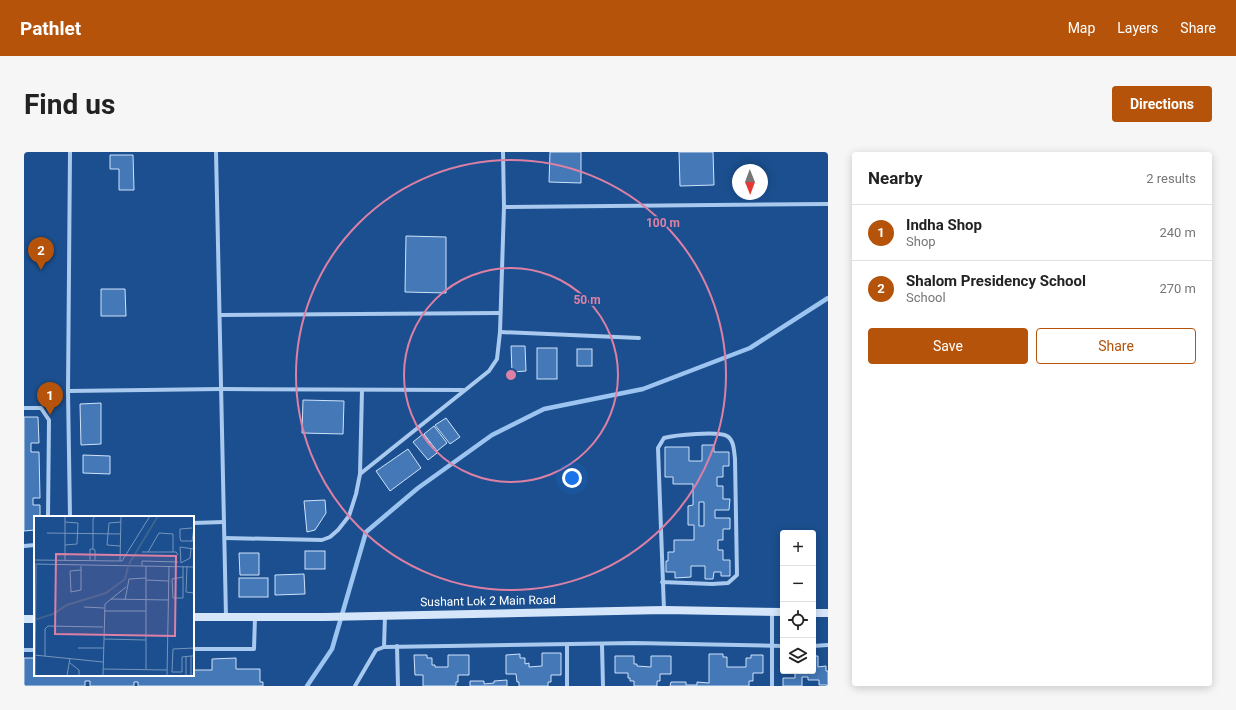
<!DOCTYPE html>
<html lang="en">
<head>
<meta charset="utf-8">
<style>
  :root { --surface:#fff; --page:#f6f6f6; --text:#222; --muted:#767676; --line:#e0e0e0; --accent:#b45309 }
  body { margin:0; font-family:Roboto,sans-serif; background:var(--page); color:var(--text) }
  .controls { position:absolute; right:12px; bottom:12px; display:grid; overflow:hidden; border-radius:4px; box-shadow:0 2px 10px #0003 }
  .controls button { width:36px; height:36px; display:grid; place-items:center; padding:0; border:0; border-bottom:1px solid var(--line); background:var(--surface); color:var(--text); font:20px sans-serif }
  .compass { position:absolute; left:708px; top:12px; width:36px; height:36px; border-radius:50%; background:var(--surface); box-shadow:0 2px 10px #0003; rotate:179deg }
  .you { position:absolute; left:548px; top:326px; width:14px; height:14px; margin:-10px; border:3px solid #fff; border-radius:50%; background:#1a73e8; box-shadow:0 0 0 6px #1a73e833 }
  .badge { display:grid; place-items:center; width:26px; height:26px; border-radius:50%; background:var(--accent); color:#fff; font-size:13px; font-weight:700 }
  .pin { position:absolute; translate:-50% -33px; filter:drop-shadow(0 1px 2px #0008) }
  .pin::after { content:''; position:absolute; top:21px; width:14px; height:12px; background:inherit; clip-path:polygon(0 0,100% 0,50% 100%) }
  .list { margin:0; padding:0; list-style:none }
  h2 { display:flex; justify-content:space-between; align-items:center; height:52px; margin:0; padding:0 16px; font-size:17px }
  h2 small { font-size:13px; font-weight:400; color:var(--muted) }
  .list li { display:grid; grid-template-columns:26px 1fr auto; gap:12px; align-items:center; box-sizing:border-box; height:56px; padding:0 16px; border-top:1px solid var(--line) }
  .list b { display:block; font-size:15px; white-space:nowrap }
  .list p { margin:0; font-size:13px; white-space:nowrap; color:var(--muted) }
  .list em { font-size:13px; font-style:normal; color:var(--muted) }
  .actions { display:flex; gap:8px; padding:12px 16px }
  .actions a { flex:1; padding:9px 0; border:1px solid var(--accent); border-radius:4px; text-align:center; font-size:14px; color:var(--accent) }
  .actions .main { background:var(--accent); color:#fff }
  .icon { flex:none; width:22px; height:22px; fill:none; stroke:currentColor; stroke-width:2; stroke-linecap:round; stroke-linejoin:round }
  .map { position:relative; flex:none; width:804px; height:534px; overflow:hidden; border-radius:4px }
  header { display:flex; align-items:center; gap:24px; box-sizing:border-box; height:56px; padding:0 20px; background:var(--accent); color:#fff }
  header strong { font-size:19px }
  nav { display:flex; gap:22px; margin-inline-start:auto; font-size:14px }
  .intro { display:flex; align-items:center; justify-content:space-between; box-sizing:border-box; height:96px; padding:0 24px }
  h1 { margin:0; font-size:28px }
  .button { padding:10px 18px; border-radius:4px; background:var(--accent); color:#fff; font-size:14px; font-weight:700 }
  main { display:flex; gap:24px; padding:0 24px }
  aside { flex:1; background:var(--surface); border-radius:4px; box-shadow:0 2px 10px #0003 }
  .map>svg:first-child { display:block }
</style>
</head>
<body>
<header>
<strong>Pathlet</strong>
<nav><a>Map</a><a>Layers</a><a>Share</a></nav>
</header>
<div class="intro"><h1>Find us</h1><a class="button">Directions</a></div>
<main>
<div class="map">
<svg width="804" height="534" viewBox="0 0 804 534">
  <rect width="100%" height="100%" fill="#1b4f8f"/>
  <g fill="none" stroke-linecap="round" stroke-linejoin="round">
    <polyline stroke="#9cc4f0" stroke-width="4.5" points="283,534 308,497 342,380 394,336 468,283 520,257 619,237 726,196 804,146"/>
  </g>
  <g fill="#4478b7" stroke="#cfe3fa" fill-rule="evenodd">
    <polygon points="526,0 557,0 557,31 525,30"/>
    <polygon points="655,0 689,0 690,33 656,34"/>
    <polygon points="86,3 109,3 110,38 95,38 95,17 86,17"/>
    <polygon points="382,84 422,85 422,141 381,140"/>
    <polygon points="77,137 101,137 102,164 77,164"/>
    <polygon points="487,194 501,194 502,219 488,220"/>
    <rect x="513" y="196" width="20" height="31"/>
    <rect x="553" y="197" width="15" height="17"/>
    <polygon points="279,248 320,249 319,282 278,281"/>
    <polygon points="77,251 77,292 57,293 56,252"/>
    <polygon points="0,265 14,265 15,291 7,291 7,300 15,300 16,346 9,346 9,353 16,353 16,365 11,365 11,378 0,379"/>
    <polygon points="422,266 436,285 426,292 411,273"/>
    <polygon points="410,274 423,291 413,299 400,282"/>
    <polygon points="399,282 413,301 404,308 389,290"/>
    <path d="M678,293h12v7h15v14h-6v11h-6v9h6v13h7l-1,11h-14v8h15v11h-7v11h-5v10h5v10h7v16h-9v-4h-7l-1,7h-8v-13h-14v11l-16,1v-6h-9v-11h2v-9h6v-12h20v-15h-6v-19l5,-1v-21h-20v-7h-8v-30h24v14h13zM675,350h5v24h-5z"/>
    <polygon points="384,297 397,316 366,339 352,319"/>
    <polygon points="59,303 86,304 86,322 59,321"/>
    <polygon points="301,348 302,361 291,378 283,380 280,349"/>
    <rect x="281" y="399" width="20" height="18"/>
    <polygon points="215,401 235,401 235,423 216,423"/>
    <polygon points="280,422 281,442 251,443 251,423"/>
    <rect x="215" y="426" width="29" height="19"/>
    <polygon points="518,501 537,501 537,523 527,523 527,530 524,530 524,534 495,534 495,530 493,530 492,522 482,522 482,503 496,502 496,506 501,506 501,512 505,511 505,515 518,514"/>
    <polygon points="685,502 699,502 699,505 703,505 703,515 722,515 722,506 727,506 727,503 739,503 739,521 729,521 729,529 725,529 725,534 646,534 647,530 662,530 662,533 673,533 673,530 685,531"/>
    <polygon points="390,503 403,503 403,506 408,506 408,513 411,513 411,515 424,515 424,503 445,503 445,523 434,523 434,530 432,530 432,534 399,534 399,523 391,523"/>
    <polygon points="591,504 610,504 610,512 613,512 613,514 627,515 627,504 647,504 647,522 636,522 636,529 633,529 633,534 610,534 610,529 606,529 606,526 604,526 604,521 591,521"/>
    <polygon points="789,504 794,504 794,515 802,514 802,519 804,519 804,534 803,533 795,533 795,528 784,528 784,525 778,525 778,534 759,534 759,526 771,526 771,519 789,519"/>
    <polygon points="0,506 11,506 11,523 169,523 169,518 188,518 188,507 212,506 212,517 236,517 236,530 239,530 239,534 114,534 114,530 110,530 110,534 66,534 66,529 61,529 61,534 0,534"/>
    <polygon points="483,528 483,534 446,534 446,529 460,529 460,532 470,531 470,529"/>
  </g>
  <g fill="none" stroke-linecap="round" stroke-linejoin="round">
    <g stroke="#a9c9ee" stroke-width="4">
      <polyline points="46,0 44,239 46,365"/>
      <polyline points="192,0 202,465"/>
      <polyline points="480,55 804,52"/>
      <polyline points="196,163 476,161"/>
      <polyline points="476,180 615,186"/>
      <polyline points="44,239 197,237 439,238"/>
      <polyline points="0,256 17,256 25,268 24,365"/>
      <polyline points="336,322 465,219 473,207 476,180 480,55 479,0"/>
      <polyline points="169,371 200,370"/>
      <polyline points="201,386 298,388 306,385 314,378 325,364 332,342 336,322 338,238"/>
      <polyline points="0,394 11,393"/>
      <path d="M638,430l50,2 16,-1 9,-8 -2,-116c-1,-8 -1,-19 -8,-23 -9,-5 -52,-1 -63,2l-6,10 6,162"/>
      <polyline points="543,493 543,534"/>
      <polyline points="578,493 579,534"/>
      <polyline points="373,494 374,534"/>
      <polyline points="789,494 804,493"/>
      <polyline points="360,495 361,463"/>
      <polyline points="169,497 230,497 231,465"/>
      <polyline points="0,498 11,498"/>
      <polyline points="331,534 352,498 360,495 610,491 759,494"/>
      <polyline points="748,534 748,460"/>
    </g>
    <g stroke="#d6e6fa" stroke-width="8">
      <polyline points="789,461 804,461"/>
      <polyline points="169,465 300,465 640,458 759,460"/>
      <polyline points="0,467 11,467"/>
    </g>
  </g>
  <g fill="none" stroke="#dd80a5" stroke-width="2">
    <circle cx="487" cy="223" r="107"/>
    <circle cx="487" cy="223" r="215"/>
  </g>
  <g text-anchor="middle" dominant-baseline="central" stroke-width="3.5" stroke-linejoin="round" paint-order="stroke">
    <g font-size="12" fill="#fff" stroke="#1b4f8f">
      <text transform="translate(464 449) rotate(-1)">Sushant Lok 2 Main Road</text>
    </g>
  </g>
  <g transform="translate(10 364)">
    <rect width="160" height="160" fill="#1b4f8f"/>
    <path fill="none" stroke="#3c6290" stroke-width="2" d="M95,48l29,-48M0,104l19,-6 14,-9 39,-12 19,-14 3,-12"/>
    <path fill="none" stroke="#7695bc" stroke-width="1" d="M158,12l-12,1v9l1,3h13M13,17l74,1M158,25l2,-13M31,29l12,-1 1,-21 -13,-1M86,30l-13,-1 2,-22 12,-1M157,33l-1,9 -9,5 -1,-16 14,2M108,36h34l2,3M114,36l11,-19 14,1v18M0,44l88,1 28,-45M31,45v-45M56,45v-12h3M61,45v-11l-2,-1v-30l2,-3M86,45l1,-45M0,48l160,3M47,50v24l-10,2 -1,-21 11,-1M108,50v-5l36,1M112,50v103M149,50v32h-10l-1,-19 11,-2M153,50l-1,26 8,1M112,64l23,1M77,83l58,1M91,84l4,-21 17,-1M50,91l20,1M70,95h42M70,123l42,1M44,132h26M0,139l69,7M11,140v-27l3,-3 55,1M152,140v19M157,140l-9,1v15h-10l1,-23 21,-1M36,147l9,7v6M69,153l64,1M1,160l1,-111M33,160l3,-18M69,160l2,-72 21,-17M133,160l2,-109M157,160v-20h3"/>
    <path fill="#dd80a5" fill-opacity="0.15" stroke="#dd80a5" stroke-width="2" d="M22,38l120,2 -1,80 -120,-2z"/>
    <rect width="160" height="160" fill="none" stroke="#fff" stroke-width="2"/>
  </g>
  <circle cx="487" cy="223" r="6" fill="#dd80a5" stroke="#1b4f8f" stroke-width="2"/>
  <g font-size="12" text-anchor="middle" font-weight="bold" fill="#dd80a5" stroke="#1b4f8f" stroke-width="3.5" stroke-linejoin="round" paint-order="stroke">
    <text x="639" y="75">100 m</text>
    <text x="563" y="152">50 m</text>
  </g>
</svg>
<div class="controls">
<button>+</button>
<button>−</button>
<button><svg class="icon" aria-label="locate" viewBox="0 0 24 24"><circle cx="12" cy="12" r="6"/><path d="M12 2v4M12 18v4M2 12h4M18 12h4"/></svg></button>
<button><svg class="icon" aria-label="layers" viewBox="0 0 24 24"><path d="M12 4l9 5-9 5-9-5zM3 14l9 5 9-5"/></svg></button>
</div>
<svg class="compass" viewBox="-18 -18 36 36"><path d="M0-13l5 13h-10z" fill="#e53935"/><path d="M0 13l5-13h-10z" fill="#767676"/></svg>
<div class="you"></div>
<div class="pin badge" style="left:26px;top:263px">1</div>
<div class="pin badge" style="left:17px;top:118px">2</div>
</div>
<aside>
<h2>Nearby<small>2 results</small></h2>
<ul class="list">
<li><span class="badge">1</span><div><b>Indha Shop</b><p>Shop</p></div><em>240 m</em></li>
<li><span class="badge">2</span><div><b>Shalom Presidency School</b><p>School</p></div><em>270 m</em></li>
</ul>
<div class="actions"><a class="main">Save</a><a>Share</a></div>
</aside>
</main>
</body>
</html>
